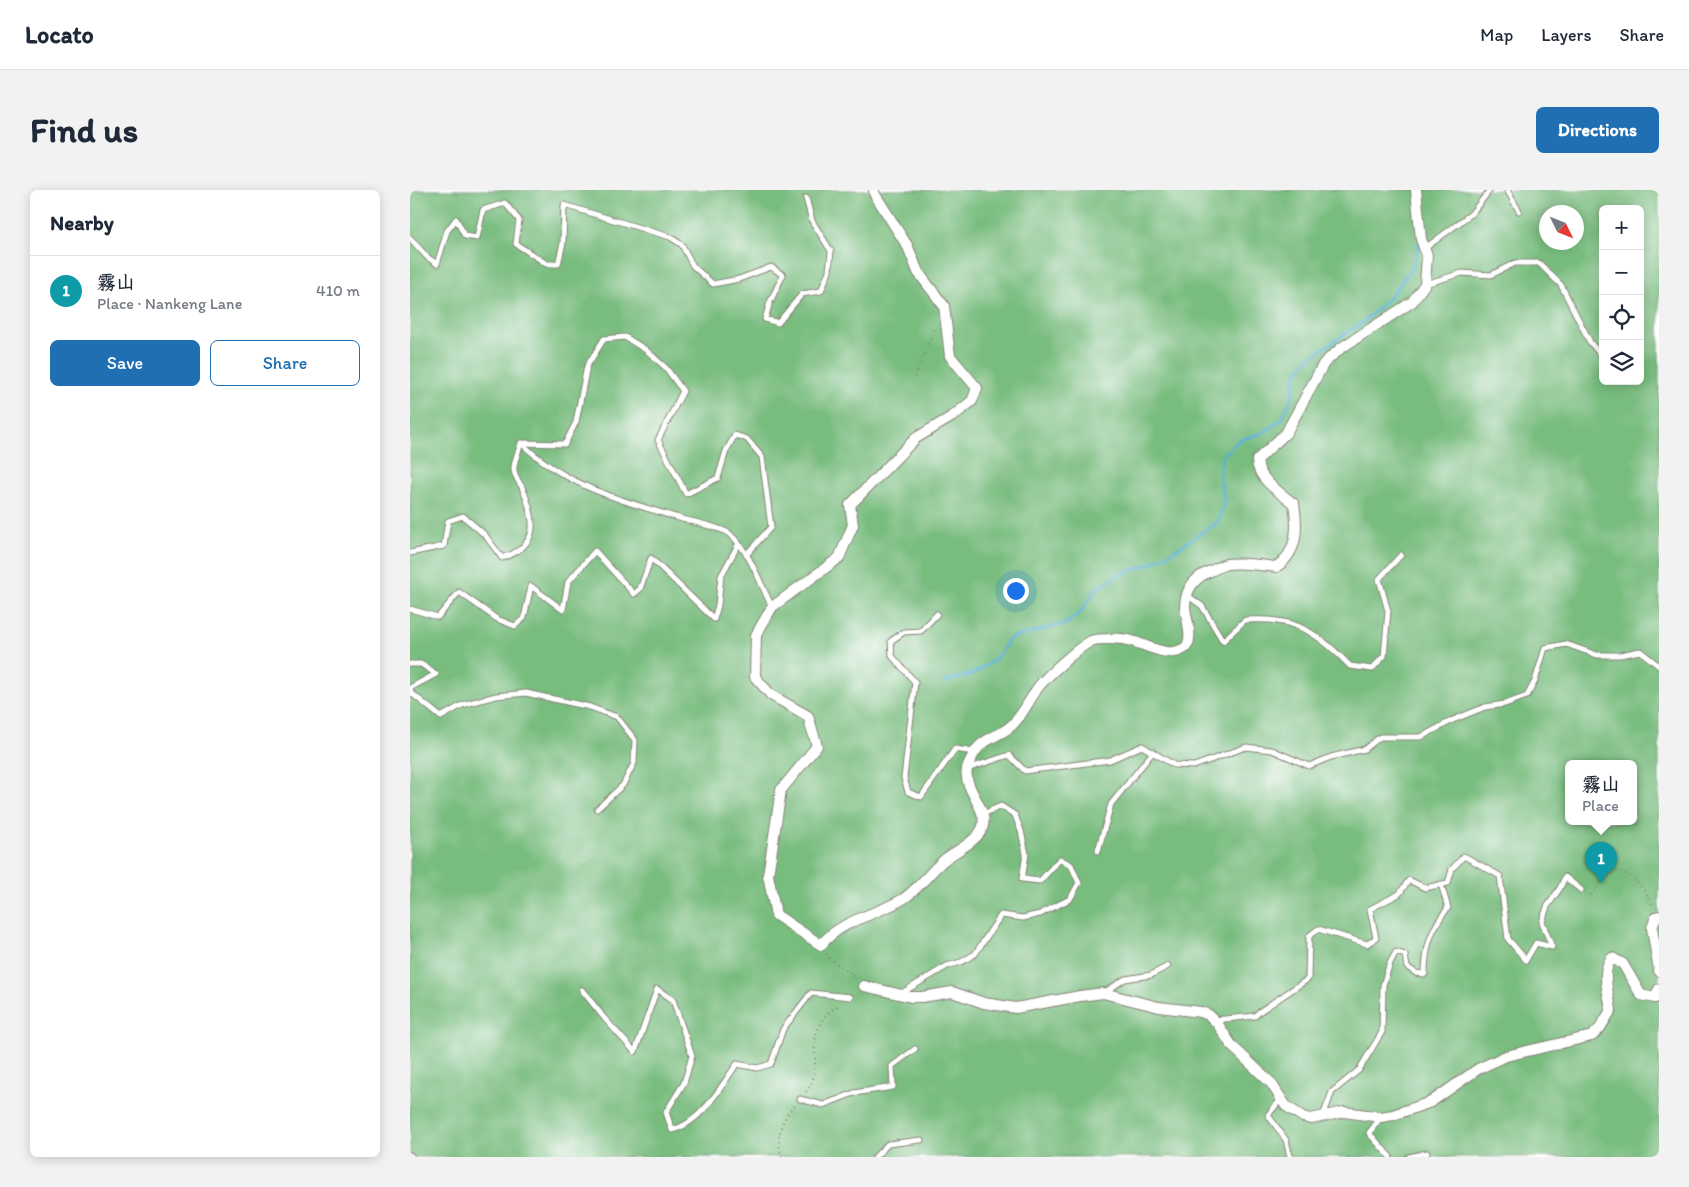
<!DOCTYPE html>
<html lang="en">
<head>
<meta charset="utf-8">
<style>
  :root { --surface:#fff; --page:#f2f2f3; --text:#1f2937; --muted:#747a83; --line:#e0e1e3; --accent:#1f6fb2 }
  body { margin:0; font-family:Itim,"LXGW WenKai TC",sans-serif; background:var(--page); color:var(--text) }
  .controls { position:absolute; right:15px; top:15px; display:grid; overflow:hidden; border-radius:8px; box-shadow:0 2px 12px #0003 }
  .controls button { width:45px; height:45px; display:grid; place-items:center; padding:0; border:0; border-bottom:1px solid var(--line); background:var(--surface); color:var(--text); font:25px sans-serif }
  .compass { position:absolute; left:1129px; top:15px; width:45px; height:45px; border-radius:50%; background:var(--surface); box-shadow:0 2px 12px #0003; rotate:133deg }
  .you { position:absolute; left:605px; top:400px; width:18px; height:18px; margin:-12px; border:4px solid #fff; border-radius:50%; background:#1a73e8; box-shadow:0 0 0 8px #1a73e833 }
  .badge { display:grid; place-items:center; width:32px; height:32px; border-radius:50%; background:var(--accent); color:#fff; font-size:16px; font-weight:700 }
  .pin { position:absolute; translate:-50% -41px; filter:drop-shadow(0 1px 2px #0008) }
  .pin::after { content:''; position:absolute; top:26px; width:18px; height:15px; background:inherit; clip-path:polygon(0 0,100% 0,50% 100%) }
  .popup { position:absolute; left:1155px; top:570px; width:72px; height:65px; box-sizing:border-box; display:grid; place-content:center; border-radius:8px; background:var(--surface); filter:drop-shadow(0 1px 4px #0005); font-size:16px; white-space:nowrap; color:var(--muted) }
  .popup b { font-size:19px; color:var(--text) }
  .popup::after { content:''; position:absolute; left:50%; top:100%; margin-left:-10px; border:10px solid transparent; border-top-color:var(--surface) }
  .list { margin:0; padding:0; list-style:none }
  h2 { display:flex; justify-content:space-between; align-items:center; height:65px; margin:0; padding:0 20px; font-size:21px }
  h2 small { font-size:16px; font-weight:400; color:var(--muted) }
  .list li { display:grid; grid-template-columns:32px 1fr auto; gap:15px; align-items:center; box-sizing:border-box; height:70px; padding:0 20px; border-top:1px solid var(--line) }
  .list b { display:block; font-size:19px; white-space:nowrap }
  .list p { margin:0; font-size:16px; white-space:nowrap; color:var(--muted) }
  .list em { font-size:16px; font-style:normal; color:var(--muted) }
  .actions { display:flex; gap:10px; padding:15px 20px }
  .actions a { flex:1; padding:11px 0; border:1px solid var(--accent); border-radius:8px; text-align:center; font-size:18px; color:var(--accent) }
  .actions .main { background:var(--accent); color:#fff }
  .icon { flex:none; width:28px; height:28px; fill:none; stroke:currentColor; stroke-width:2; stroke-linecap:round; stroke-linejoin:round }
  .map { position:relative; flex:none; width:1249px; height:967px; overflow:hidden; border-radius:8px }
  header { display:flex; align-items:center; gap:30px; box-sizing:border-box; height:70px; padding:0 25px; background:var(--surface); border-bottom:1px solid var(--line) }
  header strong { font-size:24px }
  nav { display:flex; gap:28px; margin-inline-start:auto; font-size:18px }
  .intro { display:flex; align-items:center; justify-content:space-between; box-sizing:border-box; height:120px; padding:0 30px }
  h1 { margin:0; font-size:35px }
  .button { padding:12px 22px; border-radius:8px; background:var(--accent); color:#fff; font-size:18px; font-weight:700 }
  main { display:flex; gap:30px; padding:0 30px }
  aside { flex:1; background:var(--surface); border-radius:8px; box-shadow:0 2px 12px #0003 }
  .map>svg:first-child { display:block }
</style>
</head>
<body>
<header>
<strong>Locato</strong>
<nav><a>Map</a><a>Layers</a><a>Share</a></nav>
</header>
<div class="intro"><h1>Find us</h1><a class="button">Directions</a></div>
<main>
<aside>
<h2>Nearby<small></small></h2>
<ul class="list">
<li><span class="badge" style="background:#0f9aa8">1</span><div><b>霧山</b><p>Place · Nankeng Lane</p></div><em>410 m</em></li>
</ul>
<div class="actions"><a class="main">Save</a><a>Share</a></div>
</aside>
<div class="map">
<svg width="1249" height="967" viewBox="0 0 1249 967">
  <rect width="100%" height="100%" fill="#fff"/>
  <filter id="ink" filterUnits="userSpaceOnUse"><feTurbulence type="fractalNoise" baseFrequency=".02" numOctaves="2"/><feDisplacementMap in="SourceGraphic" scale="10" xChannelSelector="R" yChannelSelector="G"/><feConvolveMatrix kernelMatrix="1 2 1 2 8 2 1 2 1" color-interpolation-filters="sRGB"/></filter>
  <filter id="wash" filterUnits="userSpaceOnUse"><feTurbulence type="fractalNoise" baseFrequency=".0096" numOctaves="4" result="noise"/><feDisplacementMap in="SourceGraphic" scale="20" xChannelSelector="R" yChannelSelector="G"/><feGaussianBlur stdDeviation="1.12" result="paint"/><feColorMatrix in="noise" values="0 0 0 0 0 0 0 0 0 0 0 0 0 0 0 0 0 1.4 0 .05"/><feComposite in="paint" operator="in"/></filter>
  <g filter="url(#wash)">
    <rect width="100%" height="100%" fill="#efe9d0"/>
    <path fill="#78bc7e" stroke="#4a6c4d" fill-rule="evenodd" d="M0,0h1249v967h-1249zM1193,19h37v172h-37zM1136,22h30v30h-30zM1158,574h66v58h-66z"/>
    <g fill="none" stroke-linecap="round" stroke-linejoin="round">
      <g stroke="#53acd0" stroke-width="3">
        <polyline points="1011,10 1013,0"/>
        <polyline points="534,492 563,484 586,469 600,448 655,434 671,422 686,399 708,385 740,374 762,362 808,332 814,311 809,284 813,265 829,250 853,243 872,229 883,204 885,185 900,167 952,133 978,109 1003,77 1009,53"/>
      </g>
    </g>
  </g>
  <g filter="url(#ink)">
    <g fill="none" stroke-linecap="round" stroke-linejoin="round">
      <g stroke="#868276" stroke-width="7">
        <g id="service">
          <polyline points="1097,0 1109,21"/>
          <polyline points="0,48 17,67 27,74 37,41 46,29 55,46 67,48 73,20 95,13 109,30 106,54 137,74 148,74 153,53 154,15 260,47 272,55 283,76 303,94 329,89 361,77 373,85 360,112 355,129 368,133 392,104 411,101 419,81 421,61 402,31 396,8"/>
          <polyline points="1014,59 1061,24 1080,0"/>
          <polyline points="1015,94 1052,83 1081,85 1105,73 1129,73 1151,95 1180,152 1193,168"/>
          <polyline points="111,253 155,254 166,232 177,176 194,149 215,147 236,160 256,178 273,201 248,250 276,304 308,288 316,261 325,245 337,249 352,267 361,337 336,365"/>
          <path d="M0,363l34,-7 4,-25 15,-5 22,19 17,23c40,-13 33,-39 20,-71 -3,-5 -8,-12 -8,-17 -1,-8 5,-19 7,-27 46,44 99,57 158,75 10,3 45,10 51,16 20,18 30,49 42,73"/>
          <path d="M777,405l15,11 21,35 22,-21c11,0 22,-1 32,1 30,3 54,25 73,45l22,3 12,-13 4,-45 -9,-32 22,-24"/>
          <polyline points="0,419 28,427 49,402 87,429 105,436 114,428 121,396 153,420 158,392 185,361 224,404 230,399 241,368 304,429 308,415 311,386 328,355"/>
          <polyline points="527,424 511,441 494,442 481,451 482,466 505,492 494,588 498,602 511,607 545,559 564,562"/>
          <polyline points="0,474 11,474 26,484 0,498"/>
          <polyline points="0,502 31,527 52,515 86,506 116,503 180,517 207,527 225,550 224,573 213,595 187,619"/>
          <polyline points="557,579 599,565 615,581 700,570 732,556 764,575 784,576 836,557 862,560 899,576 921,567 955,559 970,547 1011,547 1043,530 1075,517 1095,514 1117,506 1125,491 1135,458 1156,454 1187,465 1210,465 1230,461 1249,476"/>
          <polyline points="688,661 701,614 743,562"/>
          <path d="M172,800l23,29 30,33 22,-63 16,11 19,56 -8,27 -18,29 6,18c30,-7 48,-43 65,-66l20,4 14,-4 12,-35 28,-36 39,4"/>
          <polyline points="695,802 715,789 741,785 758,776"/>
          <polyline points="490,804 537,776 551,772 565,764 591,725 613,728 630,724 660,709 669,693 661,675 650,669 630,691 612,689 616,664 611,641 605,625 591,616 573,624"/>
          <polyline points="805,830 845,826 849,822 898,789 899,746 908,739 957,754 966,748 960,719 989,704 999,690 1015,698 1038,693 1042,679 1054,666 1090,686 1098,749 1116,770 1126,753 1142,757 1132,732 1137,717 1150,698 1155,687 1171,700"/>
          <polyline points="390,909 413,915 444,903 483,897 482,876 505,859"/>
          <polyline points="871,909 858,925 876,950 880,967"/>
          <path d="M913,926l9,-24 27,-22 23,-38 1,-47 7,-22 6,-11 9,3 2,12 9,6 9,1c0,-26 6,-46 23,-66l-7,-24"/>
          <polyline points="971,927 959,943 980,967"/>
          <polyline points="0,965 2,967"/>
          <polyline points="465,967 478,954 511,950"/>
          <polyline points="999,967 1017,963"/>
        </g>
      </g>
      <g stroke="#868276" stroke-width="12">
        <g id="minor">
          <path d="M464,0v3l34,54 10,25 26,34 6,50 27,32 -5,13 -19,15 -37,22 -66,67 3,20 -14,33 -67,49 -16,28 -1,42 16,18 37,21 9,30 -36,44 -13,85 8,40 45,30c21,-26 56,-30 82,-46 14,-9 28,-28 41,-39 10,-8 22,-13 31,-22 25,-22 -13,-45 -8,-69 1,-6 5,-12 8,-17 7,-13 25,-16 36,-26 10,-8 20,-29 28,-40 9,-11 40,-39 52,-45 4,-2 13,-2 18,-2 6,-1 14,0 19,1 16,3 39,19 55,9 13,-7 2,-32 2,-43 1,-19 11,-30 28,-36 4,-2 9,-5 14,-6 15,-2 33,1 49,3 22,-14 22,-39 18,-63 -13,-11 -37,-25 -37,-44l29,-27 38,-70 17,-15 71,-46 13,-18 2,-28 -6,-17 -5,-49"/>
          <polyline points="1249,726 1246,727 1242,738 1249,781"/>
          <path d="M454,796l47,11h11l30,-5 32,11 32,5 64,-12 23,-3 56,14 42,5 8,3 8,8 15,23 39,37 15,23 17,11 8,2 33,-7 37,5 12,-2 38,-13 47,-33 28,-13 86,-20 8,-8 11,-18c-2,-16 -11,-39 1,-52l11,6 18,31 14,3 4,-9"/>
        </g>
      </g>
      <g stroke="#868276" stroke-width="2" stroke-dasharray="1 4" stroke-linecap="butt">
        <polyline points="505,187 525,137"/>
        <path d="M1181,705l10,-12 18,-13c15,7 28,20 34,37"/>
        <polyline points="416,764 417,767 438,781 446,789"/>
        <path d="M396,902c23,-29 -11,-59 34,-88"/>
        <path d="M372,967c-7,-18 -1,-39 13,-52"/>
      </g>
      <use href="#service" stroke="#fff" stroke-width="5"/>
      <use href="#minor" stroke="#fff" stroke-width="10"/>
    </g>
  </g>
</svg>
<div class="controls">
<button>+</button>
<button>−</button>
<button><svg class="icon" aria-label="locate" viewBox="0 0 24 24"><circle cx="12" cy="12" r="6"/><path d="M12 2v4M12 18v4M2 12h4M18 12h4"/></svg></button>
<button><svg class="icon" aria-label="layers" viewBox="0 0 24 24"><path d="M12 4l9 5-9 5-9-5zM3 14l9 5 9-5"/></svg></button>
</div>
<svg class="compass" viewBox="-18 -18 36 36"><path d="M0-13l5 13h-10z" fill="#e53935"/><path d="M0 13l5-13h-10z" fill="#747a83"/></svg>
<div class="you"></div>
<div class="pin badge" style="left:1191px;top:693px;background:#0f9aa8">1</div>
<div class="popup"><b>霧山</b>Place</div>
</div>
</main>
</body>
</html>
